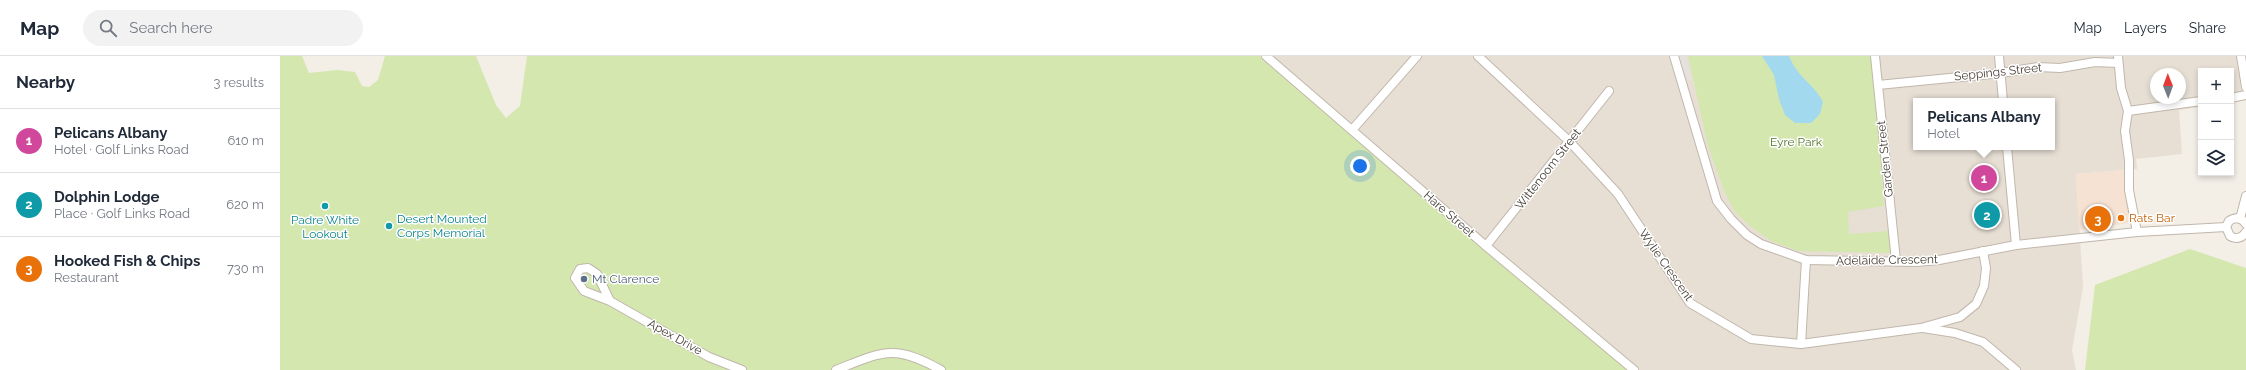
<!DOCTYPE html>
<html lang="en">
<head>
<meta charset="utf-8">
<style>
  :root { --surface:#fff; --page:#f2f2f3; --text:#1f2937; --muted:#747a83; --line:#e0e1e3; --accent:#2563eb }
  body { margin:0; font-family:Raleway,sans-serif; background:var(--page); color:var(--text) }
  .controls { position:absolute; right:12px; top:12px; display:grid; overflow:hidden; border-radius:0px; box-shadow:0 2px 6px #0003 }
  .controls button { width:36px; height:36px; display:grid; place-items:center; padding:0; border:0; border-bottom:1px solid var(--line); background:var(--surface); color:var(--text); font:20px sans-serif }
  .compass { position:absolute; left:1870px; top:12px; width:36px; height:36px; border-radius:50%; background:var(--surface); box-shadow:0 2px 6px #0003; rotate:359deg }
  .you { position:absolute; left:1080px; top:110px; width:14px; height:14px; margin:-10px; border:3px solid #fff; border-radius:50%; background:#1a73e8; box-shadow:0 0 0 6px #1a73e833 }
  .badge { display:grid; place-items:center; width:26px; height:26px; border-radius:50%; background:var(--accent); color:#fff; font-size:13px; font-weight:700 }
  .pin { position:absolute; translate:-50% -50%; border:2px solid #fff; box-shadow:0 1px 4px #0006 }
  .popup { position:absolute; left:1633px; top:42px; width:142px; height:52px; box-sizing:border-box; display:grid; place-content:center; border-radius:0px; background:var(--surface); filter:drop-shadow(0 1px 3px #0005); font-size:13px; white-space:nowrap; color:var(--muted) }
  .popup b { font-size:15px; color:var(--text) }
  .popup::after { content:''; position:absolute; left:50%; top:100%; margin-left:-8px; border:8px solid transparent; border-top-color:var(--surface) }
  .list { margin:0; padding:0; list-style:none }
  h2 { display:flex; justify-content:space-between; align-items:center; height:52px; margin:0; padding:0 16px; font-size:17px }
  h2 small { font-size:13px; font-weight:400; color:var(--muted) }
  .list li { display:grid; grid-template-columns:26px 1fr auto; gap:12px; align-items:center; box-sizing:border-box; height:64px; padding:0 16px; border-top:1px solid var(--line) }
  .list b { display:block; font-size:15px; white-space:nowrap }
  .list p { margin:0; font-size:13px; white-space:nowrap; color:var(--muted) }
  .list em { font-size:13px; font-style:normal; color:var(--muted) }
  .icon { flex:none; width:22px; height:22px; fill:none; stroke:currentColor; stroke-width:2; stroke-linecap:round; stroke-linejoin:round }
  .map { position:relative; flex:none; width:1966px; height:314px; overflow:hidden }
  header { display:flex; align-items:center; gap:24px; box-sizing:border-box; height:56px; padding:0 20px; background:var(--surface); border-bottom:1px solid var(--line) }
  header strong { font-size:19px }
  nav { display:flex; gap:22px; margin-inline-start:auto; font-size:14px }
  .search { width:280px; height:36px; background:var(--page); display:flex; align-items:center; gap:10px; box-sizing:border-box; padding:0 14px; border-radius:22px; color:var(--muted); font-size:15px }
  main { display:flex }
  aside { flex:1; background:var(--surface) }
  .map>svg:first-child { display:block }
</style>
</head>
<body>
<header>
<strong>Map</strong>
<div class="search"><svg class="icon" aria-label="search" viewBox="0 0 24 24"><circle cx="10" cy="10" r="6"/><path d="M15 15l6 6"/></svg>Search here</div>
<nav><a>Map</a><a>Layers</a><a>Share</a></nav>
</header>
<main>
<aside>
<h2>Nearby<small>3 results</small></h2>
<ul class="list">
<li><span class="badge" style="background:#d1479c">1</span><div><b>Pelicans Albany</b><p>Hotel · Golf Links Road</p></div><em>610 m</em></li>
<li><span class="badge" style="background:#0f9aa8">2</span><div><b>Dolphin Lodge</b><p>Place · Golf Links Road</p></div><em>620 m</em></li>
<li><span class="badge" style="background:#e8710a">3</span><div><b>Hooked Fish &amp; Chips</b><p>Restaurant</p></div><em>730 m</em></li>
</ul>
</aside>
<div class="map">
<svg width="1966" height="314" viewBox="0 0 1966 314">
  <rect width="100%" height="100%" fill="#f3eee6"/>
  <path fill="#e7dfd4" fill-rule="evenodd" d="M986,0h975l5,27v17l-15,2v-31h-30v36l-22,3 3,44 -46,5 1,10 -61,5 7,113 -11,63 4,20h-441zM1876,18h24v24h-24zM1636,45h136v46h-136z"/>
  <polygon fill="#f5e2d2" points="1845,114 1849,167 1799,174 1796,118"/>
  <g fill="#d4e7af">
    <polygon points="0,0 22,0 29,17 57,14 75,16 82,30 89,31 98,24 105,0 196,0 216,49 226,62 240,50 247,0 985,0 1354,314 0,314"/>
    <polygon points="1408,0 1593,0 1604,150 1568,156 1569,178 1609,175 1611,197 1518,195 1491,185 1470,170 1455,156 1445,137 1428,90"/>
    <polygon points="1910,193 1966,212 1966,314 1805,314 1815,229"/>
  </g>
  <polygon fill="#e4e1de" points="1398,0 1406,0 1411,24 1404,25"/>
  <path fill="#a3d9ef" d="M1482,0h27c10,24 24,26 34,46l-3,12 -9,9h-16l-10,-8 -6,-16 -5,-24z"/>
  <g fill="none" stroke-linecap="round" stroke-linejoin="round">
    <g stroke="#c1b7ac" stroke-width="10">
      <g id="street">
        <polyline points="986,0 1206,190 1354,314"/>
        <polyline points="1198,0 1289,85 1338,138 1410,247 1471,283 1521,288 1641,272 1680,261 1696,248 1704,230 1706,212 1703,195"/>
        <polyline points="1394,0 1437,145 1451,163 1467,179 1481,188 1526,204 1637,206 1659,204 1736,189 1857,176 1946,171"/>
        <polyline points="1595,0 1616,205"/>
        <polyline points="1719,0 1723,45"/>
        <polyline points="1838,0 1841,32 1848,55 1845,75 1849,104 1849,134 1857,176"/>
        <polyline points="1961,0 1966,31"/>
        <polyline points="1598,29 1721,17 1758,11 1780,12 1815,6 1838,7"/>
        <polyline points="1951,42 1966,39"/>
        <polyline points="1848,55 1921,45"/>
        <polyline points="1072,74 1137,0"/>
        <polyline points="1727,91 1736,189"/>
        <polyline points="1960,163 1966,140"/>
        <path d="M1966,168c-4,-6 -10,-8 -17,-3l-3,6 4,9c6,4 12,2 16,-4"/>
        <polyline points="1206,190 1329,35"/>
        <polyline points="330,245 317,218 308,212 300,213 295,222 304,235 330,245 429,301 462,314"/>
        <polyline points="1643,272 1675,277 1703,286 1736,314"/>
        <polyline points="1521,288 1526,204"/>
        <path d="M556,314c48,-19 58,-26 105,0"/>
      </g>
    </g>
    <use href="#street" stroke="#fff" stroke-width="8"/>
  </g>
  <g fill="#0f9aa8" stroke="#fff" stroke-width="1.5">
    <circle cx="45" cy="150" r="4"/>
    <circle cx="109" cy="170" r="4"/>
  </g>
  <circle fill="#e8710a" stroke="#fff" stroke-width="1.5" cx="1841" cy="162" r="4"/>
  <circle fill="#5c6f8a" stroke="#fff" stroke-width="1.5" cx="304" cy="223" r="4"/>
  <g text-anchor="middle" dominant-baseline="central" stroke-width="3" stroke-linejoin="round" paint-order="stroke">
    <g font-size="12" fill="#463e36" stroke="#fff">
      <text transform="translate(1718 16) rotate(-6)">Seppings Street</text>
      <text transform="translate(1605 103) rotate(-96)">Garden Street</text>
      <text transform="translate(1268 113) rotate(-52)">Wittenoom Street</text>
      <text transform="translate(1169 158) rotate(41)">Hare Street</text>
      <text transform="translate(1607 204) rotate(-1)">Adelaide Crescent</text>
      <text transform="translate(1386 209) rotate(55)">Wylie Crescent</text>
      <text transform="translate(395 281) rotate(29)">Apex Drive</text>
    </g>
    <g font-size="12" fill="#4f772a" stroke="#fff">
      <text x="1516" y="86">Eyre Park</text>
    </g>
    <g font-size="12" fill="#c56008" stroke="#fff" text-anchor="start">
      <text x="1849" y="162">Rats Bar</text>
    </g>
    <g font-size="12" fill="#0d838f" stroke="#fff" text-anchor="start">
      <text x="117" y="163">Desert Mounted<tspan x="117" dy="14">Corps Memorial</tspan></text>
      <text x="45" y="164" text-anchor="middle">Padre White<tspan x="45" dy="14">Lookout</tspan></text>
    </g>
    <g font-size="12" fill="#4e5e75" stroke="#fff" text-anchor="start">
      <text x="312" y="223">Mt Clarence</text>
    </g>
  </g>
</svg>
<div class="controls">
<button>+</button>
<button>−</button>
<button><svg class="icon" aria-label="layers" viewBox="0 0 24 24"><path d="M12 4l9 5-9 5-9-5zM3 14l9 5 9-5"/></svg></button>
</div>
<svg class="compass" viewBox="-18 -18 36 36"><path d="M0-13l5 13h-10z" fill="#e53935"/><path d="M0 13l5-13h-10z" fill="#747a83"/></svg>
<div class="you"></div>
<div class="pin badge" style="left:1704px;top:122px;background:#d1479c">1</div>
<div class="popup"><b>Pelicans Albany</b>Hotel</div>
<div class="pin badge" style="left:1707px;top:159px;background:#0f9aa8">2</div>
<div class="pin badge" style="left:1818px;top:163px;background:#e8710a">3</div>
</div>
</main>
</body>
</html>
